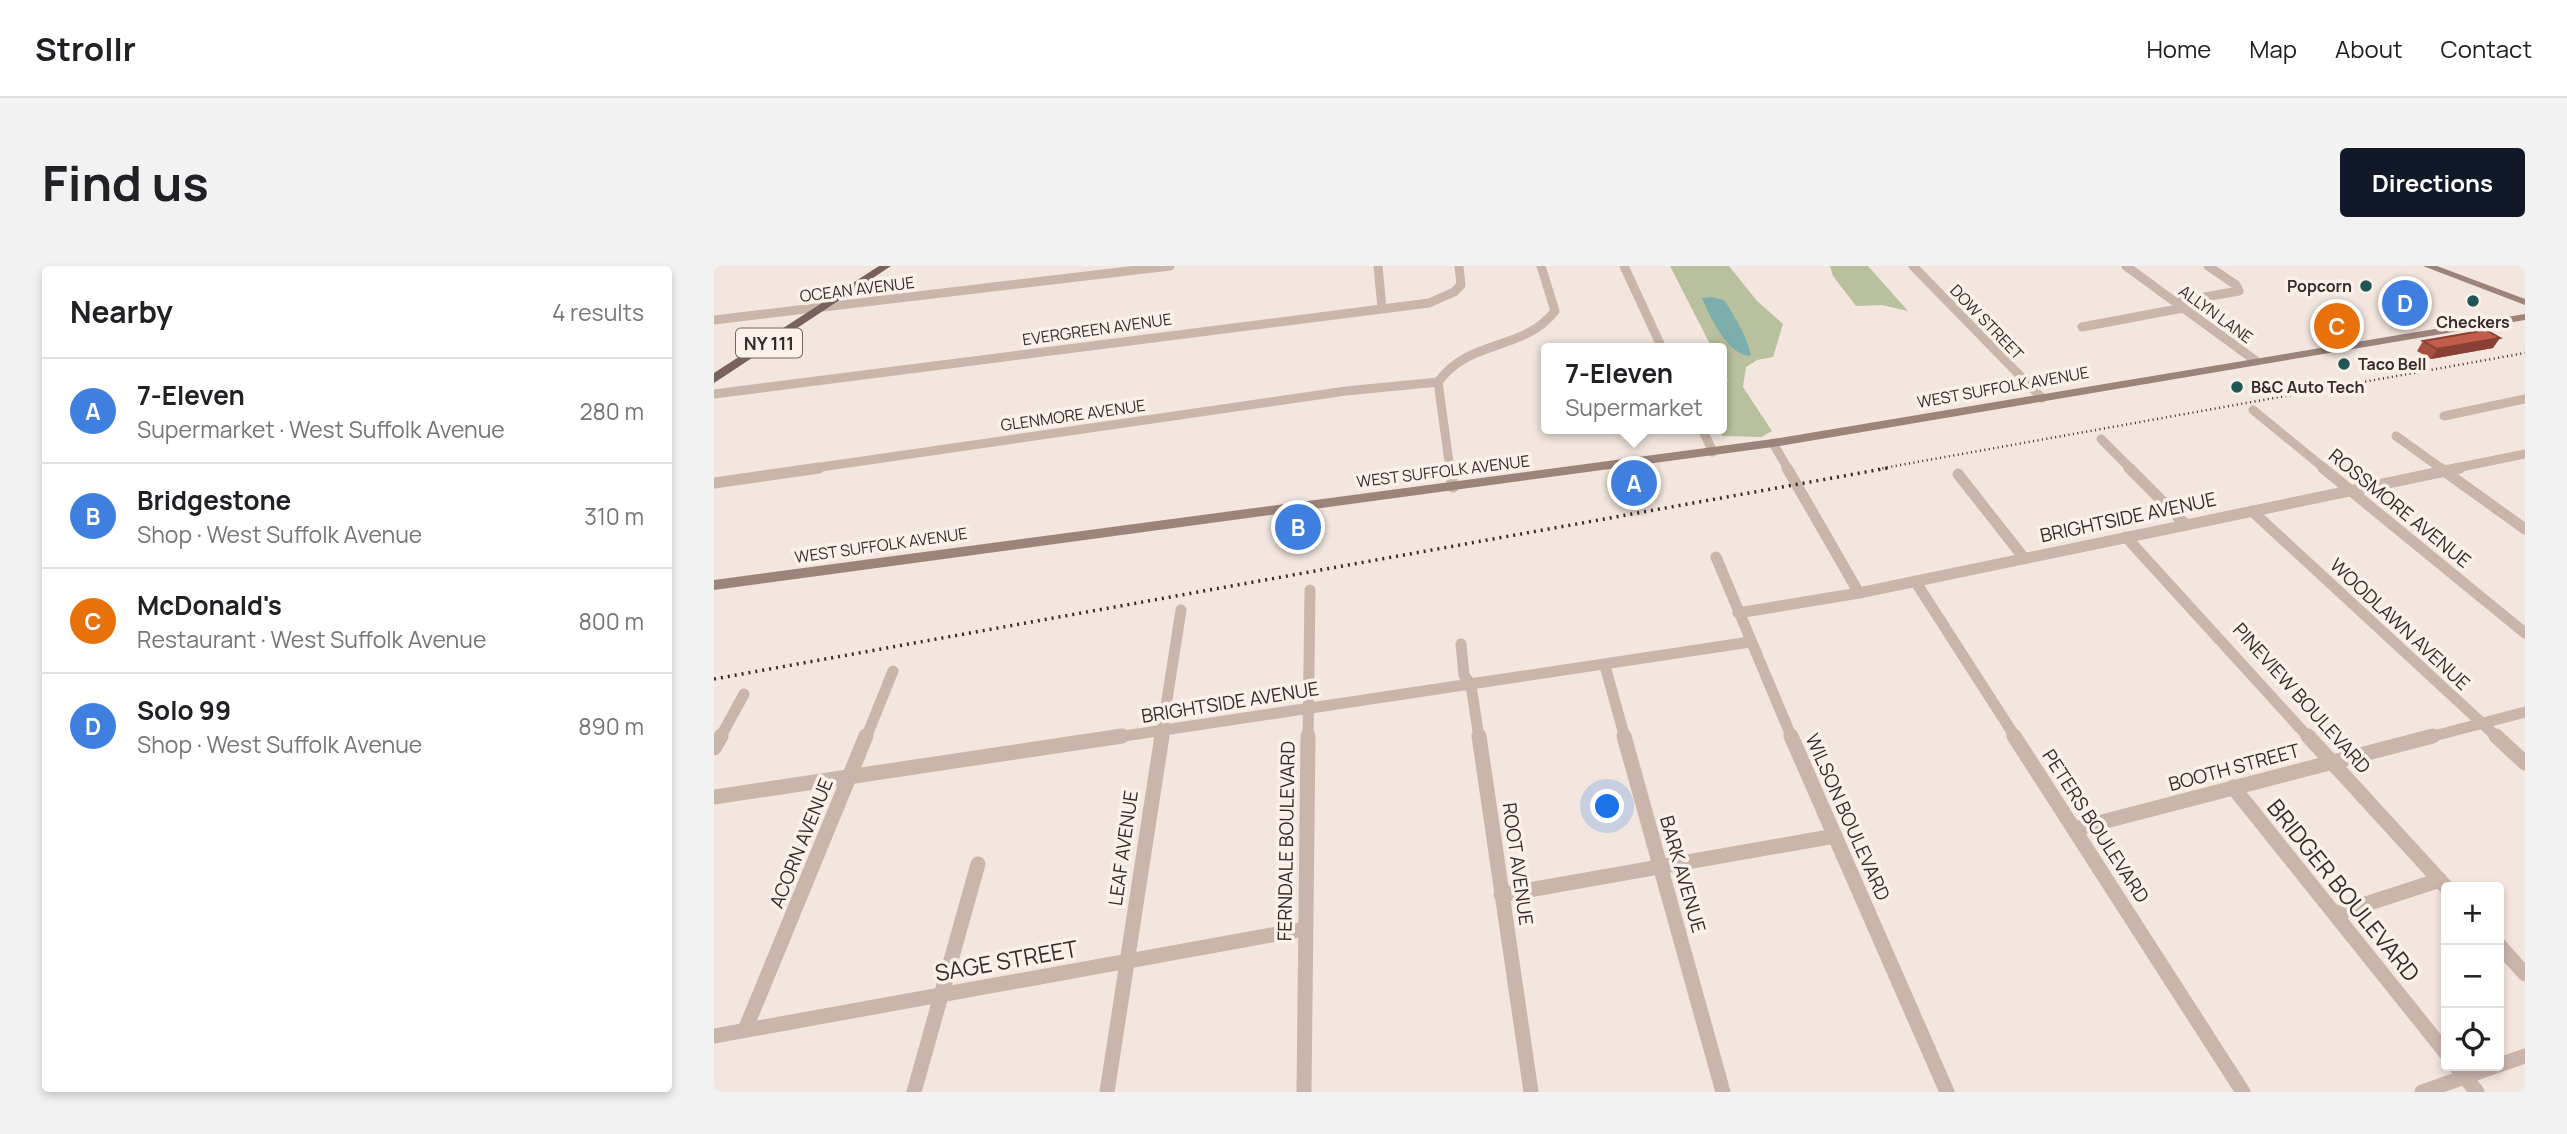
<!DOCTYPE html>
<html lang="en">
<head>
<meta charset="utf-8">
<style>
  :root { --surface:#fff; --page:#f2f2f2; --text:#202124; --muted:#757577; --line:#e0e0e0; --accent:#111827 }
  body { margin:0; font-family:Manrope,sans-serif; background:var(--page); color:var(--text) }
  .controls { position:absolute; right:21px; bottom:21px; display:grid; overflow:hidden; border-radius:7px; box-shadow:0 4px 10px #0003 }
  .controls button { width:63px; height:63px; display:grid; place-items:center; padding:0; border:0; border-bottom:2px solid var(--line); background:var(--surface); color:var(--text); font:35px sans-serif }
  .you { position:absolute; left:894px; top:541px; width:24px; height:24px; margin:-18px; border:5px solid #fff; border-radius:50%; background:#1a73e8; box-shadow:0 0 0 10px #1a73e833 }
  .badge { display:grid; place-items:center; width:46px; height:46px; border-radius:50%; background:var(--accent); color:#fff; font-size:23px; font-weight:700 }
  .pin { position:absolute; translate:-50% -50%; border:4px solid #fff; box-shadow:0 2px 7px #0006 }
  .popup { position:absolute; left:827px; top:77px; width:186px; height:91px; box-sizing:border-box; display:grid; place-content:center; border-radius:7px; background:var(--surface); filter:drop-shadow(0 2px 5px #0005); font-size:23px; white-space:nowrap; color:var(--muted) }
  .popup b { font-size:26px; color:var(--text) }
  .popup::after { content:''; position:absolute; left:50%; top:100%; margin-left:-14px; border:14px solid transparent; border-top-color:var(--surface) }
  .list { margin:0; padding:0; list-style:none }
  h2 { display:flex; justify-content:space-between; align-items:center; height:91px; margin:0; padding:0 28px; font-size:30px }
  h2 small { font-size:23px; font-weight:400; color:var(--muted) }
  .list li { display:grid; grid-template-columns:46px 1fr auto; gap:21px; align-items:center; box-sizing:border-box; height:105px; padding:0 28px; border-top:2px solid var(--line) }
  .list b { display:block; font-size:26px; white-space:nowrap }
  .list p { margin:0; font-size:23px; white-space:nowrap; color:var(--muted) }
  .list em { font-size:23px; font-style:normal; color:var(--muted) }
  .icon { flex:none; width:38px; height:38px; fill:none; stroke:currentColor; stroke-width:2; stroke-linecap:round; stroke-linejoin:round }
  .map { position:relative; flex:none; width:1811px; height:826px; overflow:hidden; border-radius:7px }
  header { display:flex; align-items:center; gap:42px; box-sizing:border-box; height:98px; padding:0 35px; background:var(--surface); border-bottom:2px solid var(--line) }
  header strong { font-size:33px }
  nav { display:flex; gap:38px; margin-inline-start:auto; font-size:24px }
  .intro { display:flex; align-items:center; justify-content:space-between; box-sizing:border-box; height:168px; padding:0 42px }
  h1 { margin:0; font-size:49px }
  .button { padding:18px 32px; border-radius:7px; background:var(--accent); color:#fff; font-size:24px; font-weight:700 }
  main { display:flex; gap:42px; padding:0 42px }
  aside { flex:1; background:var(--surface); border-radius:7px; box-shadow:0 4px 10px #0003 }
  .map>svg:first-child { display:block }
</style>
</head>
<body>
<header>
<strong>Strollr</strong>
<nav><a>Home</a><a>Map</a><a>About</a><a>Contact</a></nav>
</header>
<div class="intro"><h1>Find us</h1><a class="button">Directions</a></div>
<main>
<aside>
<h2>Nearby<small>4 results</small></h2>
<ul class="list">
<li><span class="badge" style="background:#3f7fe0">A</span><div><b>7-Eleven</b><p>Supermarket · West Suffolk Avenue</p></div><em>280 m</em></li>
<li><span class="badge" style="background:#3f7fe0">B</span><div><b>Bridgestone</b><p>Shop · West Suffolk Avenue</p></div><em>310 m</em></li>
<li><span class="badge" style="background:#e8710a">C</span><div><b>McDonald's</b><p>Restaurant · West Suffolk Avenue</p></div><em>800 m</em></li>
<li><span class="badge" style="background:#3f7fe0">D</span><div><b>Solo 99</b><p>Shop · West Suffolk Avenue</p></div><em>890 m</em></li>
</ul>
</aside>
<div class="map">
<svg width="1811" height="826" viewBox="0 0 1811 826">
  <rect width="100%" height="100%" fill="#f2e6de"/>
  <g fill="#b8c09e">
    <polygon points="956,0 1015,0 1043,35 1069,58 1059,91 1043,94 1032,101 1029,121 1058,165 1047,171 1008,170 1004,163 1007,163 1008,115 1014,114 1008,101 1007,82 998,82"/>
    <polygon points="1116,0 1154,0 1194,45 1168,39 1142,40 1119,10"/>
  </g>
  <path fill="#7daeab" d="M998,31l12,3c11,17 23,36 27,56 -22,1 -42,-40 -49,-58z"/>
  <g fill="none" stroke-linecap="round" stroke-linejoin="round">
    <g stroke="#cab5aa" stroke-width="9">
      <polyline points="664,0 668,42"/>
      <polyline points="910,0 948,82"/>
      <polyline points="1199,0 1328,132"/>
      <polyline points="1412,0 1542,95"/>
      <polyline points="1462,36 1525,25 1522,19 1494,0"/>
      <polyline points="0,54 456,0"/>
      <polyline points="1368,61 1469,42"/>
      <polyline points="0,128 715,37 740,26 747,19 745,0"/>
      <polyline points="1539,144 1611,203"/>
      <polyline points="1730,150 1811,133"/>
      <polyline points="988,163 999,186"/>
      <polyline points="1682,170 1728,203"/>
      <polyline points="1387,173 1417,203"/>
      <polyline points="1059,177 1074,203"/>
      <polyline points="93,203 632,125 724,116"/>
      <path d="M736,203l-12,-87c32,-44 85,-30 117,-71l-14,-45"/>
      <polyline points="1737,203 1811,188"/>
    </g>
    <g stroke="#cab5aa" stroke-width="11">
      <polyline points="736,202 739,221"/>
      <polyline points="1073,202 1145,327"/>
      <polyline points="1415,202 1472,259"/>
      <polyline points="1609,202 1811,367"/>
      <polyline points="1726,202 1811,263"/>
      <polyline points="1244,208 1310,292"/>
      <polyline points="0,217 105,202"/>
      <polyline points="1538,245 1784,472"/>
      <polyline points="1412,271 1595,472"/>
      <polyline points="1002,291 1078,472"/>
      <polyline points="1201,315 1302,472"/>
      <polyline points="1024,347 1145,327 1746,202"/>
      <polyline points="747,378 750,409 757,419 765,472"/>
      <polyline points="891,400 911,472"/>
      <polyline points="6,472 30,428"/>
      <polyline points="152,472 179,405"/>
      <polyline points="397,472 1036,376"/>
      <polyline points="447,472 467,344"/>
      <polyline points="594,472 596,324"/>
      <polyline points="1712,472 1811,446"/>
    </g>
    <g stroke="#cab5aa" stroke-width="15">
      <polyline points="765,470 817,826"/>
      <polyline points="910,470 1009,826"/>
      <polyline points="1077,470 1233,826"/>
      <polyline points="1300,470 1529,826"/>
      <polyline points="1594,470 1732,621"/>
      <polyline points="1782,470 1811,497"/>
      <polyline points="0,482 7,470"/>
      <polyline points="1519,521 1732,787"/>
      <polyline points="0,531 408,470"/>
      <polyline points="1361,563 1719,470"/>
      <polyline points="787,629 1121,570"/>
      <polyline points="1621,648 1726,614"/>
      <polyline points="1785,679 1811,708"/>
      <polyline points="31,764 152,470"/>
      <polyline points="0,770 591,663"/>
      <polyline points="1785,799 1811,790"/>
      <polyline points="1742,800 1763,826"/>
      <polyline points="200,826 264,598"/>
      <polyline points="393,826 448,470"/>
      <polyline points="590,826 594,470"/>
      <polyline points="1708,826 1782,800"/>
    </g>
    <g fill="#9d847b" fill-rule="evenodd">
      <polygon points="1709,0 1723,0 1811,33 1811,39"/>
      <polygon points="1811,48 1811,54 1059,181 0,324 0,314 1059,173"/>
    </g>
    <polygon fill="#78625b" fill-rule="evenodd" points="165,0 177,0 0,117 0,107"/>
    <polyline stroke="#372c29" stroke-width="2.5" stroke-dasharray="1 3.5" stroke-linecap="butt" points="1164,203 1811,87"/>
    <polyline stroke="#372c29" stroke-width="3.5" stroke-dasharray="2 5" stroke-linecap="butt" points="0,413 1174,202"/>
  </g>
  <polygon fill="#a75040" points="1709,75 1779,82 1717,93 1703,85"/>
  <polygon fill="#884134" points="1786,72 1779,82 1717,93 1723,83"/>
  <polygon fill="#c25d4b" stroke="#884134" stroke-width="2" points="1772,64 1786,72 1723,83 1709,75"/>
  <g fill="#205756" stroke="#f9f1ea" stroke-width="2.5">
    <circle cx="1652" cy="20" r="7"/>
    <circle cx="1759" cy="35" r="7"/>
    <circle cx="1630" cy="98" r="7"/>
    <circle cx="1523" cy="121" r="7"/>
  </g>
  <g text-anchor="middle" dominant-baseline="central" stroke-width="7" stroke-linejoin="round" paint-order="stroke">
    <g font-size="16" font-weight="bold" fill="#372c29" stroke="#f9f1ea" text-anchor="start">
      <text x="1638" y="20" text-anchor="end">Popcorn</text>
      <text x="1759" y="56" text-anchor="middle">Checkers</text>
      <text x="1644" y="98">Taco Bell</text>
      <text x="1537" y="121">B&amp;C Auto Tech</text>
    </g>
    <g font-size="16" fill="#372c29" stroke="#f9f1ea">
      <text transform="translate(143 23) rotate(-7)">OCEAN AVENUE</text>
      <text transform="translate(1502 48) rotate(36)">ALLYN LANE</text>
      <text transform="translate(1273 56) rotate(46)">DOW STREET</text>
      <text transform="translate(383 63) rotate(-8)">EVERGREEN AVENUE</text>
      <text transform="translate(1289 121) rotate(-10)">WEST SUFFOLK AVENUE</text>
      <text transform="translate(359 149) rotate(-8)">GLENMORE AVENUE</text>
      <text transform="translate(729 205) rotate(-7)">WEST SUFFOLK AVENUE</text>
      <text transform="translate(167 279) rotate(-8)">WEST SUFFOLK AVENUE</text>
    </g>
    <rect fill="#f9f1ea" stroke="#716763" stroke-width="2" x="22" y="62.5" width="66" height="29" rx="5"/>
    <g font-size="18" font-weight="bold" fill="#372c29">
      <text x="55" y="77">NY 111</text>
    </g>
    <g font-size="19" fill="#372c29" stroke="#f9f1ea">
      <text transform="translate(1686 242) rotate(39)">ROSSMORE AVENUE</text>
      <text transform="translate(1414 251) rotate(-12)">BRIGHTSIDE AVENUE</text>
      <text transform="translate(1686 358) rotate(43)">WOODLAWN AVENUE</text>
      <text transform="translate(1588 432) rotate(48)">PINEVIEW BOULEVARD</text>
      <text transform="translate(516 436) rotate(-9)">BRIGHTSIDE AVENUE</text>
      <text transform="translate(1520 501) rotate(-15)">BOOTH STREET</text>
      <text transform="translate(1134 551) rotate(66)">WILSON BOULEVARD</text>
      <text transform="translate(1382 560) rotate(57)">PETERS BOULEVARD</text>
      <text transform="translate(572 575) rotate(-89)">FERNDALE BOULEVARD</text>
      <text transform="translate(87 577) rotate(-68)">ACORN AVENUE</text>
      <text transform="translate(409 582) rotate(-82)">LEAF AVENUE</text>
      <text transform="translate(804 598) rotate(82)">ROOT AVENUE</text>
      <text transform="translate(969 608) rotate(74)">BARK AVENUE</text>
    </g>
    <g font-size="23" fill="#372c29" stroke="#f9f1ea">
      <text transform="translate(1630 624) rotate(51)">BRIDGER BOULEVARD</text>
      <text transform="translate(292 694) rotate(-10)">SAGE STREET</text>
    </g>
  </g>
</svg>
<div class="controls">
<button>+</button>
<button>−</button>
<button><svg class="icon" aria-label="locate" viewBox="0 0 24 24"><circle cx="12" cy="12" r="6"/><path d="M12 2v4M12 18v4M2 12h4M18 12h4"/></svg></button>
</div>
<div class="you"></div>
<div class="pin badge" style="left:920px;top:217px;background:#3f7fe0">A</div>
<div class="popup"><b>7-Eleven</b>Supermarket</div>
<div class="pin badge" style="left:584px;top:261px;background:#3f7fe0">B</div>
<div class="pin badge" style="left:1623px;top:60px;background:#e8710a">C</div>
<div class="pin badge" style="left:1691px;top:37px;background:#3f7fe0">D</div>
</div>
</main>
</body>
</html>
